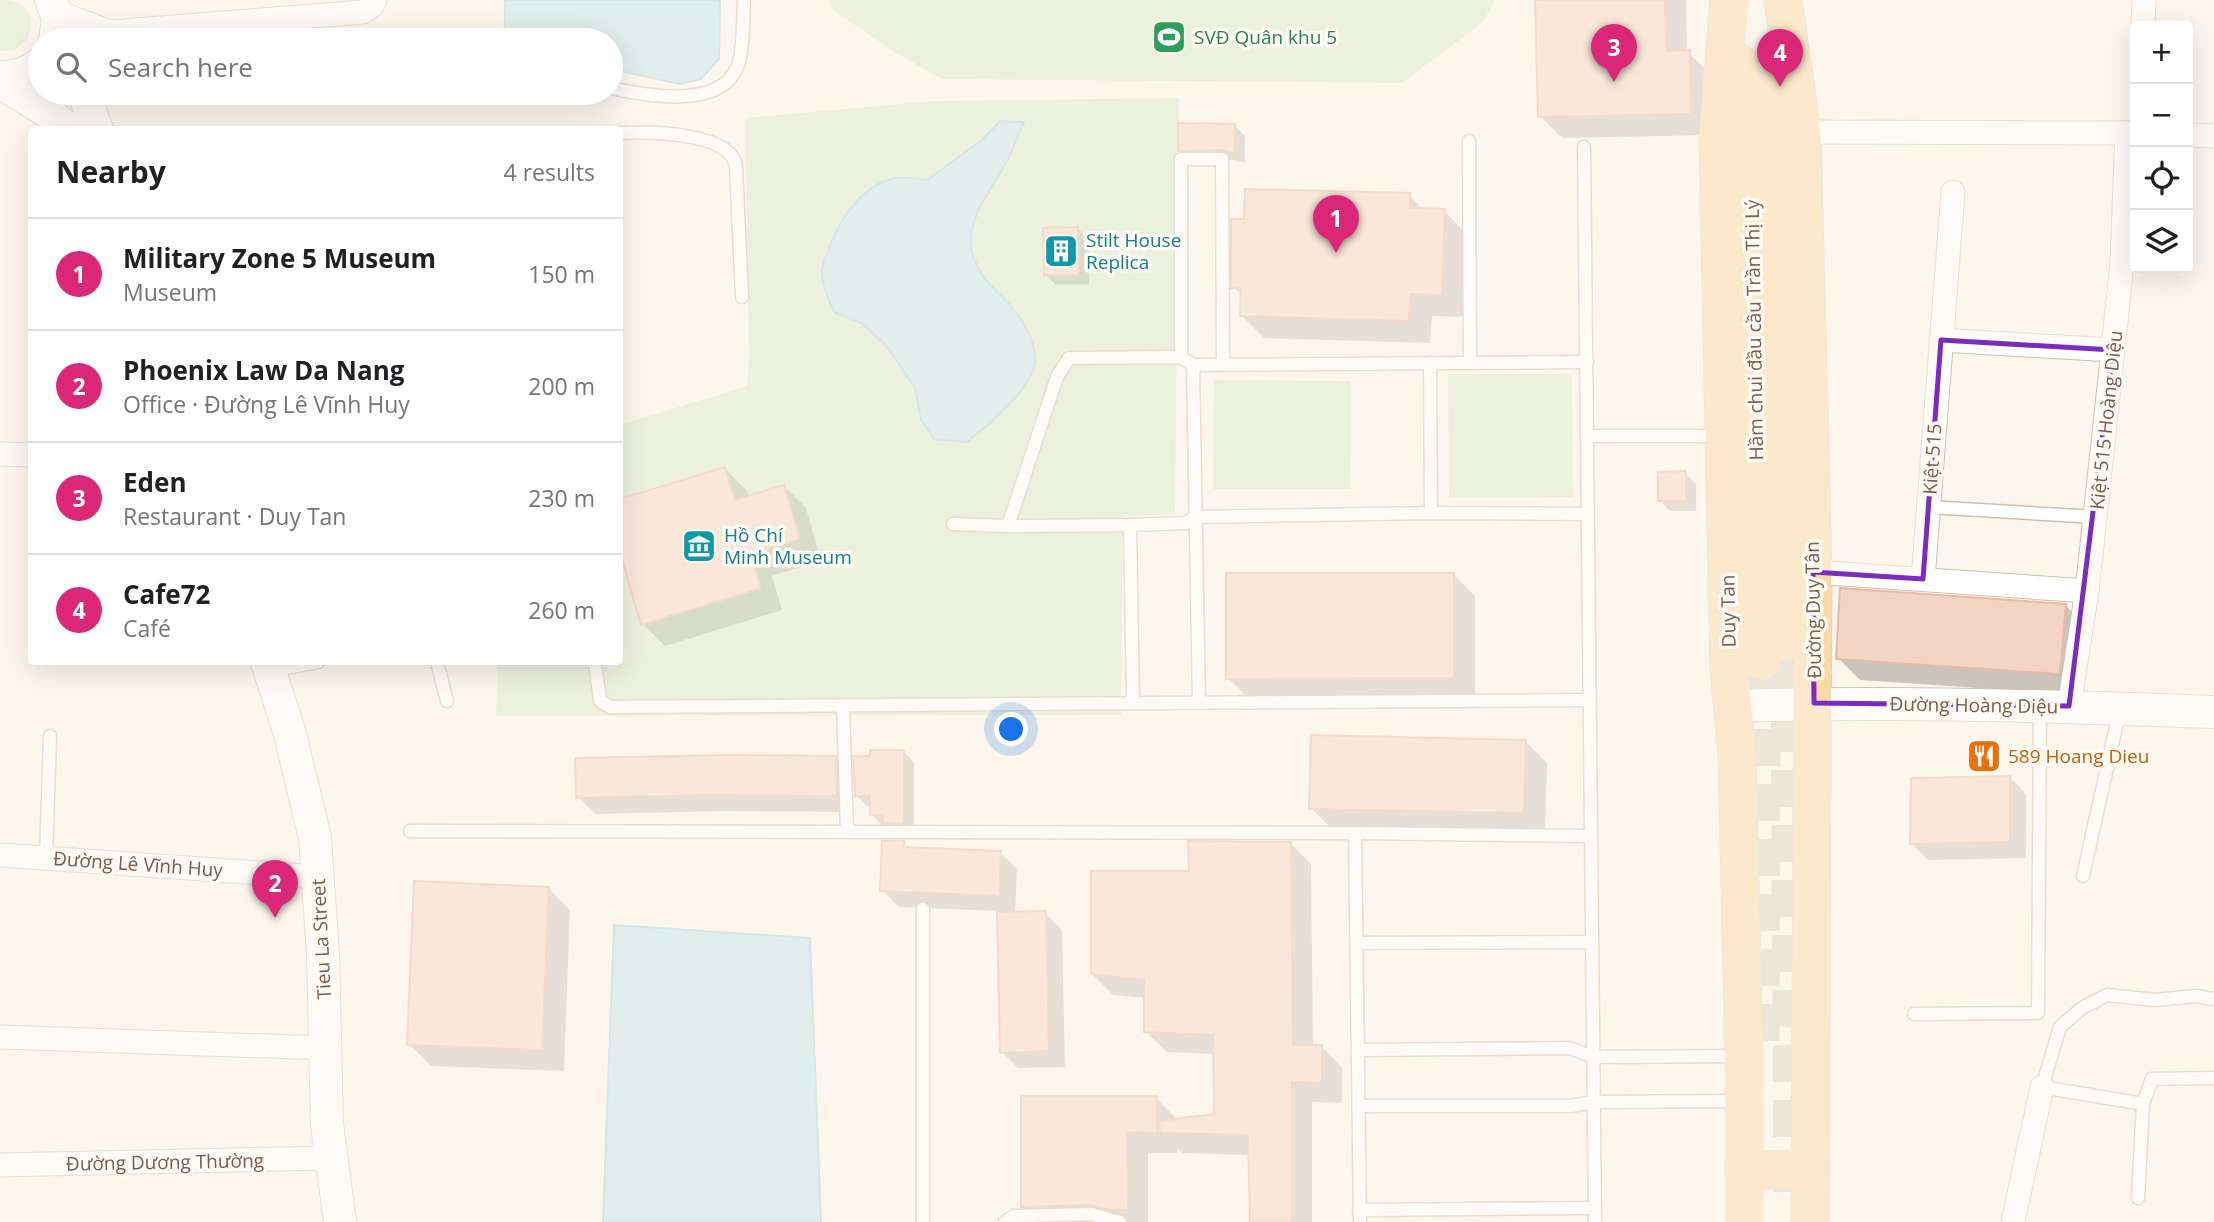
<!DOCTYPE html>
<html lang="en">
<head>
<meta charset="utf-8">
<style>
  :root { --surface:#fff; --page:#f6f6f6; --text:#202124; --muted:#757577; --line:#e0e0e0; --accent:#db2777 }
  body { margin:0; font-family:"Open Sans",sans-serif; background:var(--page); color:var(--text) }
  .controls { position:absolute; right:21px; top:21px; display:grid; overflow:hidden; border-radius:7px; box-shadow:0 7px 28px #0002 }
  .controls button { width:63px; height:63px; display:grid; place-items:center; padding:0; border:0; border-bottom:2px solid var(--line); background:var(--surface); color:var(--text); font:35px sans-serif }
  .you { position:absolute; left:1012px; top:730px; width:24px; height:24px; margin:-18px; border:5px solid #fff; border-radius:50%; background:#1a73e8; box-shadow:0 0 0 10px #1a73e833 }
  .badge { display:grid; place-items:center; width:46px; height:46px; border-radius:50%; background:var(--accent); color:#fff; font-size:23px; font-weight:700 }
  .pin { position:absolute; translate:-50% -58px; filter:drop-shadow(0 2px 4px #0008) }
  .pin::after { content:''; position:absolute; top:37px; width:24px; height:21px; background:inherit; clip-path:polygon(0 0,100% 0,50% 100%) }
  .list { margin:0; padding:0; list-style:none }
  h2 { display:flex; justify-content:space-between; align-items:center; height:91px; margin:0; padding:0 28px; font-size:30px }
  h2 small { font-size:23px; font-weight:400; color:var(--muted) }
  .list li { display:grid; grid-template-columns:46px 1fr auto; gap:21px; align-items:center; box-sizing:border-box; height:112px; padding:0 28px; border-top:2px solid var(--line) }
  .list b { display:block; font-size:26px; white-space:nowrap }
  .list p { margin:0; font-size:23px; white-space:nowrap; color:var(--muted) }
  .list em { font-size:23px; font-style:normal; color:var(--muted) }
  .icon { flex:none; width:38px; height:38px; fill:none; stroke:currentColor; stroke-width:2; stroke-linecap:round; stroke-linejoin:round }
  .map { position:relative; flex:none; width:2214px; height:1222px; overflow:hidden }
  .search { position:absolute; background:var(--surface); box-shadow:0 7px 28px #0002; left:28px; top:28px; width:595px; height:77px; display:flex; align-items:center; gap:18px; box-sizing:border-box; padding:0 24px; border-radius:38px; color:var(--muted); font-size:26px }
  .panel { position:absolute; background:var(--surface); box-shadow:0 7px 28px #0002; left:28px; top:126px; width:595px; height:539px; border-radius:7px }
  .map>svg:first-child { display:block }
</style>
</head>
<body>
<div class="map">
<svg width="2214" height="1222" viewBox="0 0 2214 1222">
  <rect width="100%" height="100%" fill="#fdf6ec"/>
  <g fill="#d8ecc9">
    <path d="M0,0c26,0 38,15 27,40l-14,11h-13z"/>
    <polygon points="829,0 1495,0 1483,22 1402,83 942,79 894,52 833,10"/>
    <polygon points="1179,98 1175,514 1123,516 1121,715 496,716 498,662 620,662 620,425 747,386 749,355 745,118 934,101"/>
    <polygon points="1448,374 1572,374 1573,497 1449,498"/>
    <polygon points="1214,380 1351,381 1350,489 1213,489"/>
  </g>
  <g fill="#bfe3e8" stroke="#a5d3da" stroke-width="2">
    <polygon points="505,0 720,0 719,59 701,79 680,84 611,69 611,40 505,40"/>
    <path d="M1000,121l24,1c-6,13 -11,27 -17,39 -13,26 -37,51 -36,82 1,24 19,43 35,58 15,15 30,38 29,61 -1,25 -49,65 -68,80l-33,-3 -13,-19 -6,-32 -27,-40 -26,-25 -27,-10c-7,-14 -13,-26 -13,-41 0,-9 5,-18 8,-26 10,-28 33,-61 65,-68 11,-2 21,1 32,2l56,-41z"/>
    <polygon points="614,925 810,938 821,1222 603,1222"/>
  </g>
  <g fill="#0003">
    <polygon points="1536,0 1686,0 1687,52 1711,74 1712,135 1562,138 1540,116"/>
    <polygon points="1234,125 1245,136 1245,163 1234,160 1191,161 1180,150"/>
    <polygon points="1409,195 1425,211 1444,211 1466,233 1464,317 1432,316 1430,343 1264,338 1242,316 1243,296 1233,287"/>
    <polygon points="1078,229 1089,240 1089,285 1056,285 1045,274"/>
    <polygon points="725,469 747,491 749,497 784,486 806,508 821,561 772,576 782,610 665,646 643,624 620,546 620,501"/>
    <polygon points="1685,473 1696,484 1696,511 1670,511 1659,500"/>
    <polygon points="1453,574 1475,596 1475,699 1250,700 1228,678"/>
    <polygon points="2065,605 2087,627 2081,695 1860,680 1838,658"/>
    <polygon points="1525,741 1547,763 1545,834 1333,830 1311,808"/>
    <polygon points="903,751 914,762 914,834 895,833 887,825 882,825 871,814 871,806 867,806 856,795 872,758"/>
    <polygon points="835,758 852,774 853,812 726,811 595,814 578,797"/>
    <polygon points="2010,777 2026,794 2026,858 1928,860 1911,843"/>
    <polygon points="903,843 909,849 1000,852 1017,869 1015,914 1045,913 1062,930 1065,1067 1018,1068 1002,1052 999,911 899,907 882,890"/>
    <polygon points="1290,843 1311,864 1313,1046 1321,1046 1342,1067 1342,1103 1312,1102 1312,1222 1252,1222 1250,1155 1182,1153 1177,1148 1177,1153 1148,1153 1148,1222 1038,1222 1023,1206 1156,1098 1177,1119 1216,1116 1215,1054 1167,1052 1146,1032 1146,998 1113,995 1092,974 1191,873"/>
    <polygon points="548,888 570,910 564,1071 431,1066 409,1044"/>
  </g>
  <g fill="#f3d5c3" stroke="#e6bba3" stroke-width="2">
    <polygon points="1535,0 1665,0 1666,51 1690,50 1691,114 1538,117"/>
    <polygon points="1178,123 1235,124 1235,153 1222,150 1178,151"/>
    <polygon points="1245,189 1410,193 1410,208 1445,209 1442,295 1410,294 1409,321 1240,316 1241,288 1231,288 1231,219 1244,219"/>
    <polygon points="1078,227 1079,275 1044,275 1043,228"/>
    <polygon points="725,467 735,500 784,485 800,539 751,554 761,588 641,625 620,552 620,499"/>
    <polygon points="1686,471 1686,501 1658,501 1658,472"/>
    <polygon points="1226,573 1454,573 1454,678 1226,679"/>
    <polygon points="1840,588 2066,604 2060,674 1836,659"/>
    <polygon points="1311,735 1526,740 1524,813 1309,809"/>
    <polygon points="870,750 904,750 904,823 883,823 883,815 870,815 870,796 855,796 853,756 870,756"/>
    <polygon points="727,755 836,756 837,796 708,795 576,798 575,758"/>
    <polygon points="2010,776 2010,842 1910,844 1911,778"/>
    <polygon points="882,841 904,841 904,847 1001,851 999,896 880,891"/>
    <polygon points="1188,841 1291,842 1293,1045 1322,1045 1322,1083 1292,1082 1292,1222 1250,1222 1248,1135 1160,1133 1159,1121 1214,1114 1213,1035 1144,1032 1144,980 1091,974 1091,871 1189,871"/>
    <polygon points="414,881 549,887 542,1050 407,1045"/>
    <polygon points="1046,911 1049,1051 1000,1053 997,912"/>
    <polygon points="1021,1096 1157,1096 1157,1133 1127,1132 1128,1210 1110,1210 1091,1205 1021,1207"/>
  </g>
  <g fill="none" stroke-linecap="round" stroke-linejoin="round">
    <g stroke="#dcd0c4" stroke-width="37" stroke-dasharray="37 18" stroke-linecap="butt">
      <polyline points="1789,660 1792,1200"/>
      <polyline points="1761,1041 1762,661"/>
    </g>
    <g stroke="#d1beb0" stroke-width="15">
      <g id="service">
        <path d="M611,88c36,8 111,22 127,-23 6,-17 5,-47 6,-65"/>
        <path d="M620,133c26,-2 113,-1 116,34l6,130"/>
        <polyline points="1469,141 1470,362"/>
        <polyline points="1584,147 1595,1222"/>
        <polyline points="1181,357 1181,159 1222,159 1223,364"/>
        <polyline points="1430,363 1431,513"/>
        <polyline points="1193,365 1199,702"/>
        <polyline points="1587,436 1720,436"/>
        <polyline points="1929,507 2095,517"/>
        <polyline points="953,524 1008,526 1130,525 1186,523 1195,517 1431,513 1588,514"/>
        <polyline points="1130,525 1133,703"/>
        <polyline points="1008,526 1057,377 1069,358 1181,357 1193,365 1587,362"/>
        <polyline points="437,662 447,701"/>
        <polyline points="595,662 600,701 610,707 1590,700"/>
        <polyline points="271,671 318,662"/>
        <polyline points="843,705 847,831"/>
        <polyline points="410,831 1355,833 1590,836"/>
        <polyline points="1355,833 1360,1222"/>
        <polyline points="46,858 50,736"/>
        <polyline points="2083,876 2120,709"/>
        <polyline points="1358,943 1592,942"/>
        <polyline points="2214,999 2196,996 2155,1000 2107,995 2082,1008 2060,1027 2042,1087 2143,1104 2152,1079 2214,1078"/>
        <polyline points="1914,1014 2038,1013 2040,707"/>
        <polyline points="1358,1050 1570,1048 1594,1057 1740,1056"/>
        <polyline points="1359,1106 1571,1106 1594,1102 1741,1101"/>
        <polyline points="2138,1198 2143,1104"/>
        <polyline points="1359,1210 1595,1208"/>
        <polyline points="923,1222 923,909"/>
        <polyline points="1005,1222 1014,1216 1091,1214 1120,1222"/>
      </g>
    </g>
    <g stroke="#d1beb0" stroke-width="25">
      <g id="minor">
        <polyline points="57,12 110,32 363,12 372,6 375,0"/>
        <polyline points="2143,26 2144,0"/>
        <polyline points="1802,132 2135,133"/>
        <polyline points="2188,135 2214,136"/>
        <polyline points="1941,340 2113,350"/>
        <polyline points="0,454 32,455"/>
        <polyline points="1813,572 2087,591"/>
        <polyline points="1923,579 1953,192"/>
        <polyline points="2069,706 2087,591 2113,350 2122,262 2127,133"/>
        <polyline points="0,855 319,877"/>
        <polyline points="0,1037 325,1048"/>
        <polyline points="0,1165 330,1158"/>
        <polyline points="2013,1222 2042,1087"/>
      </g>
    </g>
    <g stroke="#d6c0b0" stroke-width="34">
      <g id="secondary">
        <polyline points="51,0 58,18 55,40"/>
        <path d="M0,77c15,0 28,-3 40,-13"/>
        <polyline points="0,82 48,112 69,130"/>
        <polyline points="84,93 97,130"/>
        <polyline points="267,662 290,734 315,838 323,954 327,1124 340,1222"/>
        <path d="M1734,706c160,-5 320,0 480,6"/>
      </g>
    </g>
    <g stroke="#dad1cd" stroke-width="39">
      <g id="primary">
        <polyline points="1729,0 1718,141 1729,668 1737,755 1744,1055 1744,1222"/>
        <polyline points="1783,0 1802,132 1813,572 1810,1222"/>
        <polyline points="1739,63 1749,133 1762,661"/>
        <polyline points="1778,80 1775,132 1789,641"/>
        <polyline points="1744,1170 1811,1169"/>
      </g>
    </g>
    <use href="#service" stroke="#fff" stroke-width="12"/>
    <use href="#minor" stroke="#fff" stroke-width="23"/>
    <use href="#secondary" stroke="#fff" stroke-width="32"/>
    <use href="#primary" stroke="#fbd9a5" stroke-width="37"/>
  </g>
  <path d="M0 0H2214V1222H0ZM1941,340l172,10 -44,356 -255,-3 -1,-131 110,7z" fill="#fdf6ec" fill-opacity=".55" fill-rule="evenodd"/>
  <path fill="none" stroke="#7b2cbf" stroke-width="5" stroke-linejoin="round" d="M1941,340l172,10 -44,356 -255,-3 -1,-131 110,7z"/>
  <defs>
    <g id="stadium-square" transform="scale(1.75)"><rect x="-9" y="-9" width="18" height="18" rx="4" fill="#2e9e5b" stroke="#fffaf3"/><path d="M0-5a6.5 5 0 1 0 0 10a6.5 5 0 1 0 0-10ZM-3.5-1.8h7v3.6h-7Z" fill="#fff"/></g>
    <g id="building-square" transform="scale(1.75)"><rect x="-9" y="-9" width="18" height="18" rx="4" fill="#0f9aa8" stroke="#fffaf3"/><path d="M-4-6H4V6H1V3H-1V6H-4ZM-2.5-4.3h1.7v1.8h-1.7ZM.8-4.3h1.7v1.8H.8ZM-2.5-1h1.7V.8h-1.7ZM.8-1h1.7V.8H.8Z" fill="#fff"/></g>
    <g id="museum-square" transform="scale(1.75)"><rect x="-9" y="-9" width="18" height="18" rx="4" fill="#0f9aa8" stroke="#fffaf3"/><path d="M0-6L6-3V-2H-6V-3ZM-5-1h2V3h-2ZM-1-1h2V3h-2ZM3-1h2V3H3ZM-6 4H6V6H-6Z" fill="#fff"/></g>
    <g id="restaurant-square" transform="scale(1.75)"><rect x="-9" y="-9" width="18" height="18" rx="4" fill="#e8710a" stroke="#fffaf3"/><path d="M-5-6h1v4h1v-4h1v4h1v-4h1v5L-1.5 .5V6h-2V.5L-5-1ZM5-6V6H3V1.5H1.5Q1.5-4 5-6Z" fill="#fff"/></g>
  </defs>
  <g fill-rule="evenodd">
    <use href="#stadium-square" x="1169" y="37"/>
    <use href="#building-square" x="1061" y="251"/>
    <use href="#museum-square" x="699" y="546"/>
    <use href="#restaurant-square" x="1984" y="756"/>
  </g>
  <g text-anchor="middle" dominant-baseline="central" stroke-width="7" stroke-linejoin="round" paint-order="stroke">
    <g font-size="19" fill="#27864d" stroke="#fffaf3" text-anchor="start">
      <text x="1194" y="37">SVĐ Quân khu 5</text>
    </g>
    <g font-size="19" fill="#0d838f" stroke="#fffaf3" text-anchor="start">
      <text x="1086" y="240">Stilt House<tspan x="1086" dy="22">Replica</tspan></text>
      <text x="724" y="535">Hồ Chí<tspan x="724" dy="22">Minh Museum</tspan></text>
    </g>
    <g font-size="19" fill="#7a5c4d" stroke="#fffaf3">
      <text transform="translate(1754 330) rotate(-91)">Hầm chui đầu cầu Trần Thị Lý</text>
      <text transform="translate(2106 420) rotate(-84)">Kiệt 515 Hoàng Diệu</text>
      <text transform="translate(1932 459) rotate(-86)">Kiệt 515</text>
      <text transform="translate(1813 610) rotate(-91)">Đường Duy Tân</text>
      <text transform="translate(1728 611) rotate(-91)">Duy Tan</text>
      <text transform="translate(1974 705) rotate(1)">Đường Hoàng Diệu</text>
      <text transform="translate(138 864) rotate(4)">Đường Lê Vĩnh Huy</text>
      <text transform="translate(321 939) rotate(-93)">Tieu La Street</text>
      <text transform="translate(165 1162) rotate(-1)">Đường Dương Thường</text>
    </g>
    <g font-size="19" fill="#c56008" stroke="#fffaf3" text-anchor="start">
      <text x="2008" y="756">589 Hoang Dieu</text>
    </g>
  </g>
</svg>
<div class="controls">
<button>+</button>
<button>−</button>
<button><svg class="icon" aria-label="locate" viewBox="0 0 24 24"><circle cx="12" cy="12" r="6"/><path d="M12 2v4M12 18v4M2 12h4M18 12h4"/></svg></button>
<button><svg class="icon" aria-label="layers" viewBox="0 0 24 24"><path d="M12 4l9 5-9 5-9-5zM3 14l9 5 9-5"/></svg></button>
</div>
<div class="you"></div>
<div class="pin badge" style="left:1336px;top:253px">1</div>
<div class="pin badge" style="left:275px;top:918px">2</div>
<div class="pin badge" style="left:1614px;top:82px">3</div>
<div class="pin badge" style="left:1780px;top:87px">4</div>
<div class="search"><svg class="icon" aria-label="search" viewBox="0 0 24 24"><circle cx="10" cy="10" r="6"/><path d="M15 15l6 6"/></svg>Search here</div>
<section class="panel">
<h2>Nearby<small>4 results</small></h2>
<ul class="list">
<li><span class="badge">1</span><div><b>Military Zone 5 Museum</b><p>Museum</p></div><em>150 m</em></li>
<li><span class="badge">2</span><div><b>Phoenix Law Da Nang</b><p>Office · Đường Lê Vĩnh Huy</p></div><em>200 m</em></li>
<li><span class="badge">3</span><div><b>Eden</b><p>Restaurant · Duy Tan</p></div><em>230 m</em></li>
<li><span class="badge">4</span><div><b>Cafe72</b><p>Café</p></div><em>260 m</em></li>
</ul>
</section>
</div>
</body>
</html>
